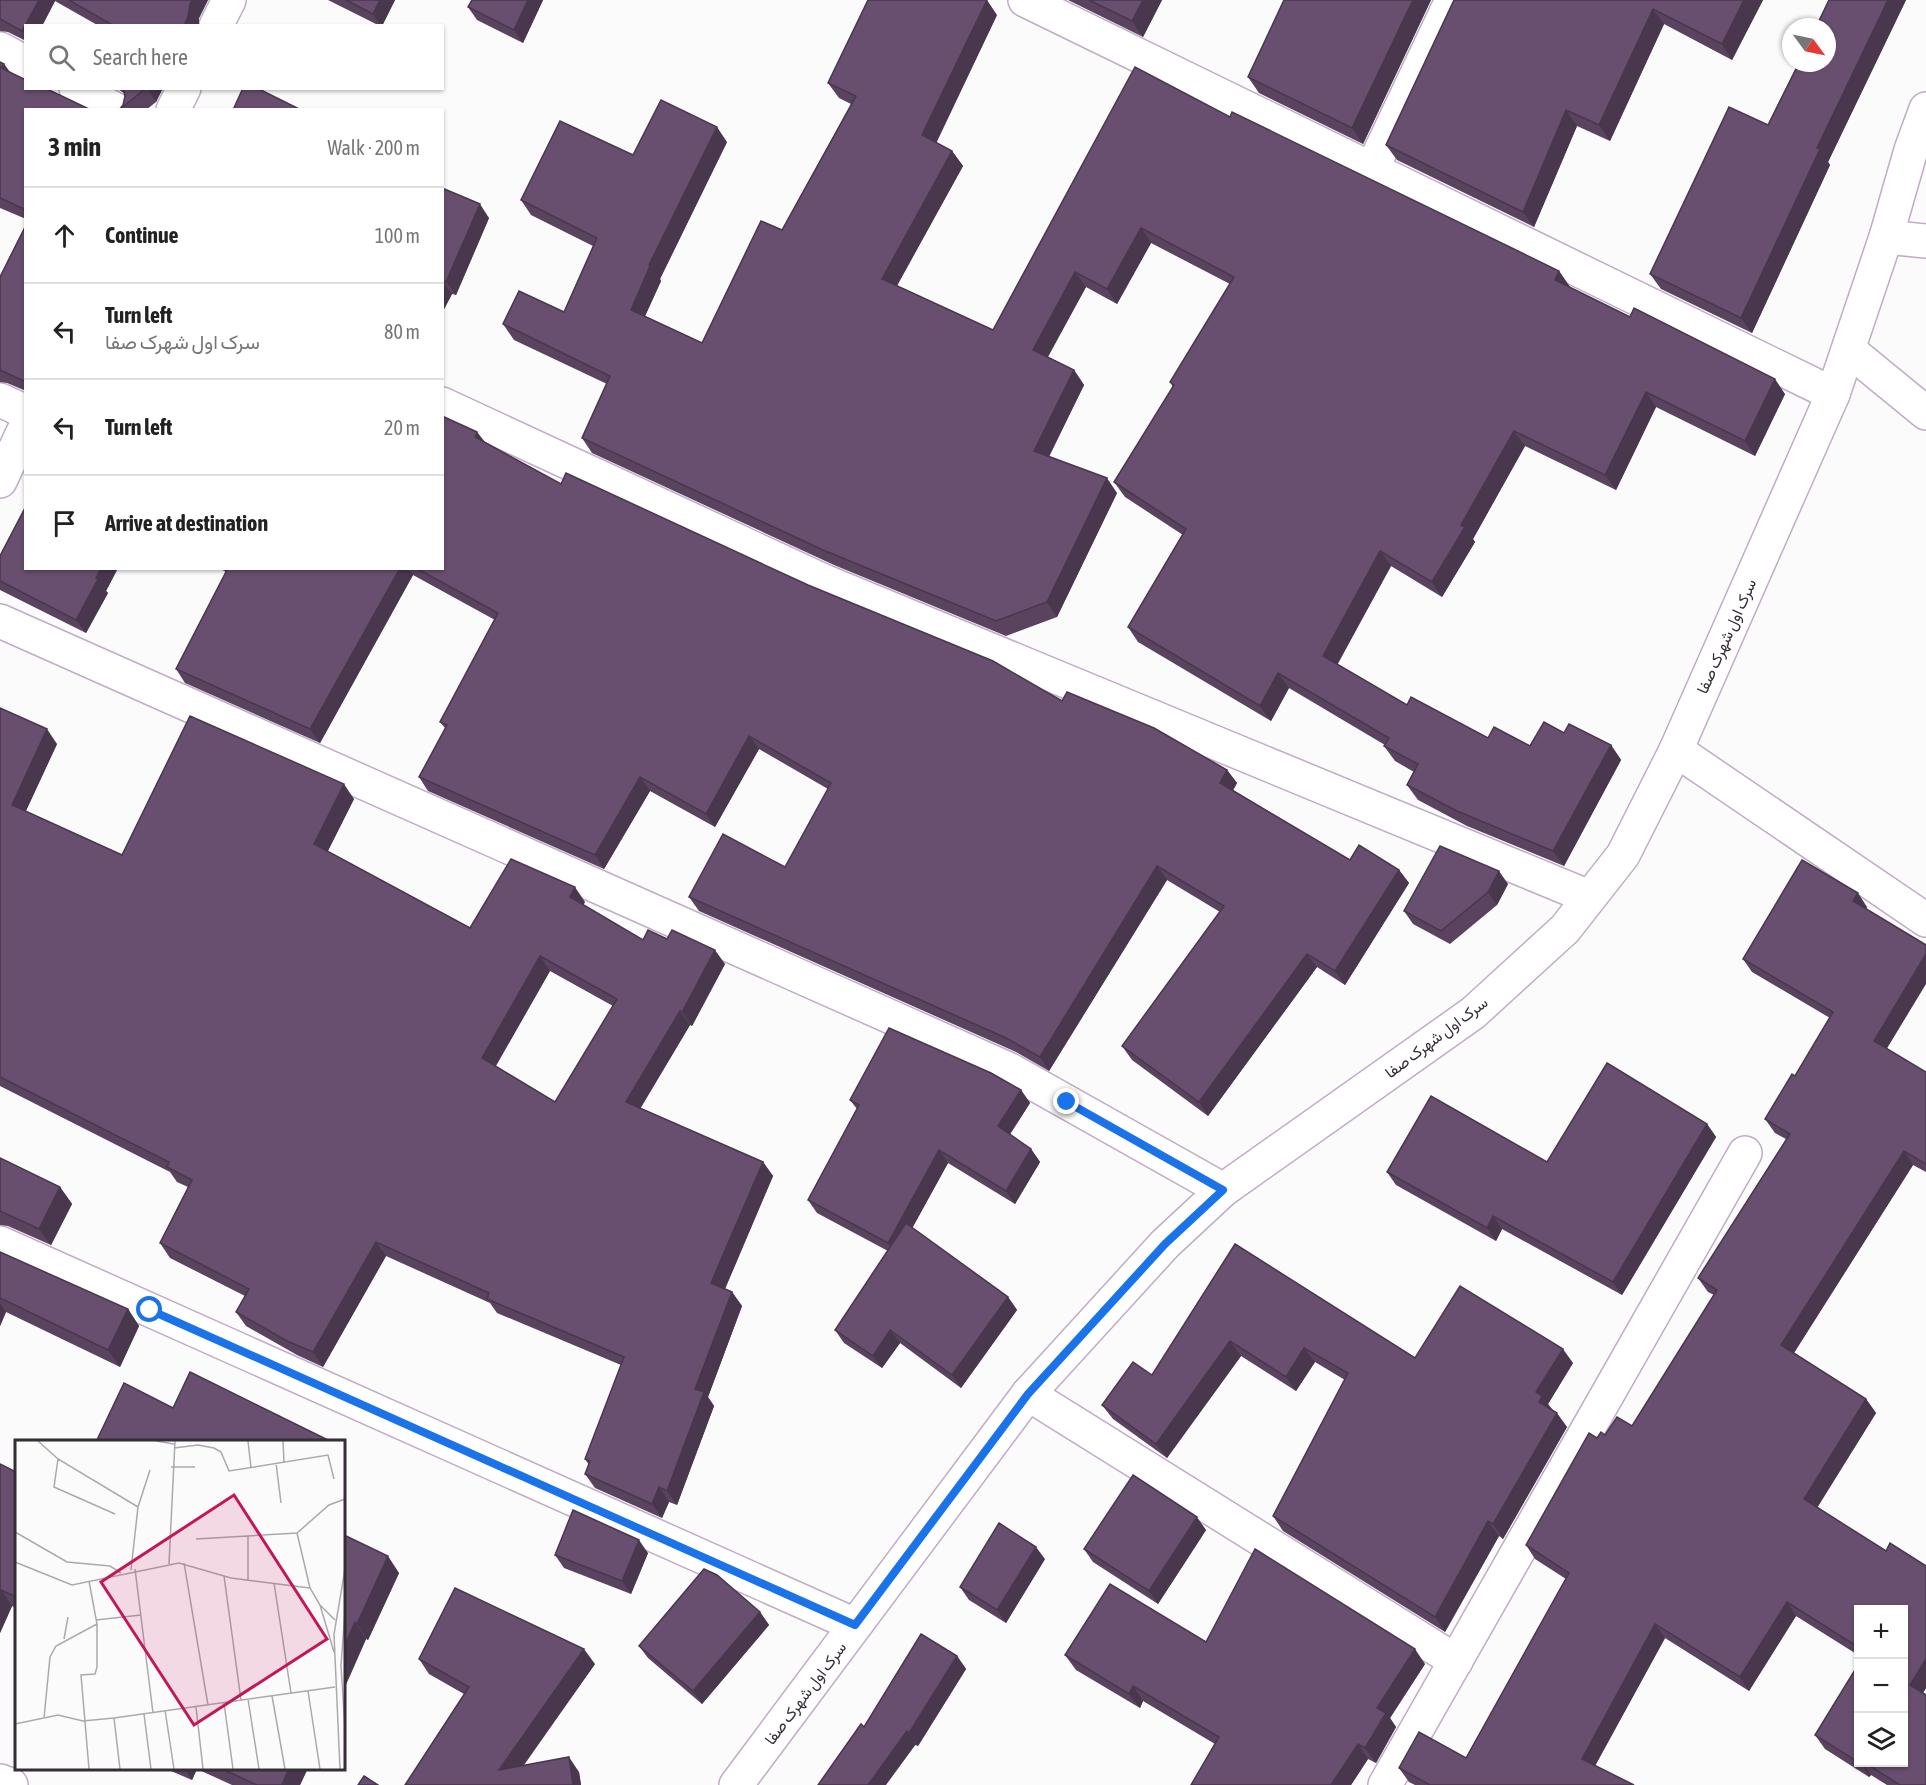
<!DOCTYPE html>
<html lang="en">
<head>
<meta charset="utf-8">
<style>
  :root { --surface:#fff; --page:#f6f6f6; --text:#222; --muted:#767676; --line:#e0e0e0 }
  body { margin:0; font-family:"Asap Condensed",Vazirmatn,sans-serif; background:var(--page); color:var(--text) }
  .controls { position:absolute; right:18px; bottom:18px; display:grid; overflow:hidden; border-radius:0px; box-shadow:0 2px 4px #0004 }
  .controls button { width:54px; height:54px; display:grid; place-items:center; padding:0; border:0; border-bottom:2px solid var(--line); background:var(--surface); color:var(--text); font:30px sans-serif }
  .compass { position:absolute; left:1782px; top:18px; width:54px; height:54px; border-radius:50%; background:var(--surface); box-shadow:0 2px 4px #0004; rotate:123deg }
  .stop { position:absolute; width:18px; height:18px; margin:-14px; border:4px solid #1a73e8; border-radius:50%; background:#fff }
  .stop.end { background:#1a73e8; border-color:#fff; box-shadow:0 2px 6px #0008 }
  .list { margin:0; padding:0; list-style:none }
  h2 { display:flex; justify-content:space-between; align-items:center; height:78px; margin:0; padding:0 24px; font-size:26px }
  h2 small { font-size:20px; font-weight:400; color:var(--muted) }
  .list li { display:grid; grid-template-columns:39px 1fr auto; gap:18px; align-items:center; box-sizing:border-box; height:96px; padding:0 24px; border-top:2px solid var(--line) }
  .list b { display:block; font-size:22px; white-space:nowrap }
  .list p { margin:0; font-size:20px; white-space:nowrap; color:var(--muted) }
  .list em { font-size:20px; font-style:normal; color:var(--muted) }
  .icon { flex:none; width:33px; height:33px; fill:none; stroke:currentColor; stroke-width:2; stroke-linecap:round; stroke-linejoin:round }
  .map { position:relative; flex:none; width:1926px; height:1785px; overflow:hidden }
  .search { position:absolute; background:var(--surface); box-shadow:0 2px 4px #0004; left:24px; top:24px; width:420px; height:66px; display:flex; align-items:center; gap:15px; box-sizing:border-box; padding:0 21px; border-radius:0px; color:var(--muted); font-size:22px }
  .panel { position:absolute; background:var(--surface); box-shadow:0 2px 4px #0004; left:24px; top:108px; width:420px; height:462px; border-radius:0px }
  .map>svg:first-child { display:block }
</style>
</head>
<body>
<div class="map">
<svg width="1926" height="1785" viewBox="0 0 1926 1785">
  <rect width="100%" height="100%" fill="#fbfbfb"/>
  <g fill="none" stroke-linecap="round" stroke-linejoin="round">
    <g stroke="#c1abc7" stroke-width="36">
      <g id="street">
        <polyline points="1025,0 1833,394"/>
        <polyline points="216,26 229,0"/>
        <polyline points="0,49 26,63"/>
        <polyline points="76,88 116,110"/>
        <polyline points="173,110 184,88"/>
        <polyline points="1372,169 1452,0"/>
        <polyline points="1849,350 1926,413"/>
        <polyline points="0,400 26,412"/>
        <polyline points="442,404 826,582 1589,897"/>
        <polyline points="0,481 26,426"/>
        <polyline points="0,621 1008,1069 1223,1190"/>
        <polyline points="1676,750 1926,920"/>
        <polyline points="0,1243 855,1625"/>
        <polyline points="1028,1394 1456,1661"/>
        <polyline points="0,1781 11,1785"/>
        <polyline points="1385,1785 1745,1153"/>
      </g>
    </g>
    <g stroke="#c1abc7" stroke-width="36">
      <g id="secondary">
        <polyline points="1886,237 1926,241"/>
        <polyline points="736,1785 1028,1394 1165,1244 1223,1190 1473,1013 1565,929 1623,855 1676,750 1833,394 1886,237 1911,150 1926,109"/>
      </g>
    </g>
    <use href="#street" stroke="#fff" stroke-width="33"/>
    <use href="#secondary" stroke="#fff" stroke-width="33"/>
  </g>
  <g fill="#59435f" fill-rule="evenodd">
    <polygon points="0,0 208,0 199,18 199,26 99,26 55,1 42,26 26,26 26,41 8,32 0,31"/>
    <polygon points="328,0 395,0 382,26 380,26"/>
    <polygon points="543,0 523,43 477,20 468,7"/>
    <polygon points="1068,0 1162,0 1143,37"/>
    <polygon points="1284,0 1431,0 1363,144 1259,93 1248,77"/>
    <polygon points="1454,0 1763,0 1732,60 1664,24 1610,141 1577,126 1534,227 1397,160 1386,145"/>
    <polygon points="1829,0 1906,0 1828,162 1830,165 1752,333 1661,289 1650,274 1768,125"/>
    <polygon points="997,15 936,142 952,151 963,166 897,286 993,330 1230,117 1559,271 1570,287 1785,394 1755,456 1656,407 1616,490 1525,446 1473,539 1475,542 1442,597 1391,566 1337,664 1407,705 1488,738 1530,746 1564,733 1611,745 1621,760 1564,866 1467,826 1418,800 1407,785 1414,772 1395,761 1384,746 1385,745 1289,688 1271,721 1138,642 1128,627 1183,535 1125,497 1114,482 1173,387 1170,382 1230,284 1151,243 1117,304 1086,287 1048,357 1074,370 1084,385 1049,457 1117,493 1057,617 1006,636 834,565 592,453 582,438 607,384 514,340 503,324 564,312 593,246 531,215 521,200 633,155 727,142 660,279 661,281 645,316 702,343 782,230 851,104 839,98 828,83"/>
    <polygon points="0,62 4,64 10,72 26,110 26,219 0,208"/>
    <polygon points="116,88 163,88 156,102 146,110 119,110 123,105 125,96 124,93"/>
    <polygon points="442,188 489,218 456,295 452,294 442,313"/>
    <polygon points="26,225 26,391 7,383 0,382 0,277"/>
    <polygon points="477,432 485,442 561,484 808,585 1062,701 1227,770 1237,783 1233,790 1350,860 1399,870 1409,883 1345,985 1317,967 1208,1116 1132,1060 1122,1046 1220,912 1167,880 1049,1071 1016,1052 699,911 689,897 785,867 828,789 759,749 715,827 650,791 604,869 428,791 419,777 445,728 440,722 495,620 413,575 320,743 185,683 176,669 226,572 219,568 442,568"/>
    <polygon points="0,556 26,568 118,568 106,591 108,593 86,633 0,590"/>
    <path d="M0,709l57,35 -31,67 96,44 232,-56 -27,53 143,76 115,-26 -2,3 60,35 24,-1 58,25 -33,62 -2,-1 -50,83 123,54 10,14 -48,113 7,3 10,14 -34,91 6,9 -37,99 -8,-3 -7,16 -67,-30 -10,-14 4,-9 -4,-6 36,-94 -124,-52 -7,-10 -104,-47 -63,111 -26,-12 -51,-29 -10,-14 9,-16 -75,-38 -10,-15 28,-56 -11,-5 -7,-10 -170,-86zM550,971l63,35 -58,96 -59,-36z"/>
    <polygon points="1508,884 1497,905 1450,944 1413,924 1404,911"/>
    <polygon points="1867,907 1866,909 1887,1049 1926,1072 1926,1172 1913,1165 1794,1353 1866,1399 1876,1413 1817,1507 1926,1688 1923,1693 1926,1785 1887,1785 1871,1775 1869,1777 1825,1749 1815,1735 1858,1762 1904,1762 1858,1610 1858,1655 1796,1616 1749,1691 1665,1638 1595,1766 1634,1785 1415,1785 1409,1782 1399,1768 1466,1758 1566,1579 1535,1559 1526,1545 1597,1438 1632,1426 1714,1295 1708,1292 1698,1278 1786,1139 1775,1133 1765,1119 1795,1076 1830,1018 1752,972 1743,959"/>
    <polygon points="1021,1090 1030,1103 1010,1134 1031,1149 1040,1162 1015,1204 948,1163 912,1228 1008,1297 1017,1310 961,1388 900,1343 882,1368 844,1343 835,1330 888,1251 817,1213 808,1200 857,1109 850,1100"/>
    <polygon points="1707,1124 1716,1137 1622,1295 1502,1229 1496,1241 1396,1185 1387,1172 1547,1162"/>
    <polygon points="0,1158 60,1187 72,1204 51,1245 8,1226 0,1225"/>
    <polygon points="1235,1244 1415,1358 1573,1363 1548,1404 1567,1427 1503,1539 1499,1536 1445,1632 1283,1531 1273,1516 1345,1380 1315,1362 1296,1391 1241,1356 1167,1458 1113,1419 1102,1405 1152,1375"/>
    <polygon points="0,1252 128,1309 139,1326 120,1367 6,1312 0,1326"/>
    <polygon points="0,1464 16,1472 16,1608 12,1606 0,1633"/>
    <polygon points="1206,1530 1158,1604 1093,1562 1084,1549"/>
    <polygon points="344,1535 399,1573 368,1640 366,1639 344,1689"/>
    <polygon points="648,1553 631,1594 564,1568 555,1555"/>
    <polygon points="1045,1559 1006,1623 969,1600 960,1587"/>
    <polygon points="760,1612 769,1625 702,1704 648,1658 639,1646"/>
    <polygon points="1206,1642 1425,1664 1390,1718 1396,1727 1376,1763 1368,1759 1351,1785 1191,1785 1215,1744 1143,1701 1140,1708 1076,1670 1065,1655"/>
    <polygon points="957,1656 966,1669 918,1746 864,1727"/>
    <polygon points="419,1659 595,1664 523,1765 579,1772 581,1785 405,1785 464,1694 429,1674"/>
    <polygon points="164,1768 308,1768 300,1785 232,1785 197,1769 192,1780"/>
  </g>
  <g fill="#49374e">
    <polygon points="39,0 55,0 55,1 42,26 26,26 26,36 22,31"/>
    <polygon points="192,0 208,0 199,18 199,26 184,26"/>
    <polygon points="380,0 395,0 382,26 381,26 373,14"/>
    <polygon points="528,0 543,0 523,43 514,30"/>
    <polygon points="987,0 997,15 933,150 922,135"/>
    <polygon points="1143,0 1162,0 1143,37 1132,21"/>
    <polygon points="1413,0 1431,0 1363,144 1352,128"/>
    <polygon points="1744,0 1763,0 1732,60 1722,44"/>
    <polygon points="1888,0 1906,0 1828,162 1830,165 1752,333 1741,318 1817,148"/>
    <polygon points="1653,9 1664,24 1610,141 1599,125"/>
    <polygon points="4,64 13,77 1,68"/>
    <polygon points="147,88 163,88 156,102"/>
    <polygon points="1566,110 1577,126 1534,227 1523,212"/>
    <polygon points="717,127 727,142 660,279 661,281 641,325 631,310 649,265"/>
    <polygon points="952,151 963,166 892,294 882,279"/>
    <polygon points="480,204 489,218 456,295 446,282"/>
    <polygon points="1141,228 1151,243 1117,304 1107,289"/>
    <polygon points="1559,271 1570,287 1566,295 1555,280"/>
    <polygon points="1075,272 1086,287 1043,365 1033,350"/>
    <polygon points="442,281 452,294 442,313"/>
    <polygon points="1074,370 1084,385 1044,466 1034,451"/>
    <polygon points="1775,379 1785,394 1755,456 1745,441"/>
    <polygon points="1646,392 1656,407 1616,490 1605,475"/>
    <polygon points="1514,431 1525,446 1473,539 1475,542 1442,597 1432,582 1461,525"/>
    <polygon points="477,432 487,446 475,437"/>
    <polygon points="1107,478 1117,493 1057,617 1047,602"/>
    <polygon points="1380,551 1391,566 1334,671 1323,656"/>
    <polygon points="101,568 118,568 106,591 108,593 86,633 76,620"/>
    <polygon points="400,568 408,568 413,575 320,743 310,729"/>
    <polygon points="1278,673 1289,688 1271,721 1260,706"/>
    <polygon points="47,729 57,744 22,819 12,805"/>
    <polygon points="749,736 759,749 715,827 706,814"/>
    <polygon points="1611,745 1621,760 1564,866 1553,851"/>
    <polygon points="1227,770 1237,783 1230,796 1220,783"/>
    <polygon points="640,777 650,791 604,869 595,855"/>
    <polygon points="344,784 354,799 324,859 314,844"/>
    <polygon points="1157,866 1167,880 1049,1071 1040,1057"/>
    <polygon points="1399,870 1409,883 1345,985 1335,971"/>
    <polygon points="1499,871 1508,884 1497,905 1488,892"/>
    <polygon points="575,887 585,902 580,911 570,897"/>
    <polygon points="1858,893 1867,907 1863,915 1853,901"/>
    <polygon points="715,950 725,964 692,1026 682,1012"/>
    <polygon points="1307,954 1317,967 1208,1116 1199,1102"/>
    <polygon points="1926,954 1926,984 1883,1055 1874,1041"/>
    <polygon points="540,956 550,971 492,1072 482,1058"/>
    <polygon points="680,1011 690,1025 636,1116 626,1102"/>
    <polygon points="1021,1090 1030,1103 1007,1139 998,1126"/>
    <polygon points="1707,1124 1716,1137 1622,1295 1613,1282"/>
    <polygon points="1031,1149 1040,1162 1015,1204 1006,1191"/>
    <polygon points="939,1150 948,1163 897,1256 888,1243"/>
    <polygon points="1904,1151 1913,1165 1790,1359 1781,1345"/>
    <polygon points="763,1162 773,1176 721,1298 711,1283"/>
    <polygon points="60,1187 72,1204 51,1245 39,1229"/>
    <polygon points="1493,1216 1502,1229 1496,1241 1487,1228"/>
    <polygon points="376,1242 386,1256 323,1367 313,1352"/>
    <polygon points="732,1292 742,1306 708,1397 714,1406 677,1505 667,1491 695,1389"/>
    <polygon points="1008,1297 1017,1310 961,1388 952,1375"/>
    <polygon points="0,1303 6,1312 0,1326"/>
    <polygon points="128,1309 139,1326 120,1367 108,1350"/>
    <polygon points="890,1330 900,1343 882,1368 873,1356"/>
    <polygon points="1230,1341 1241,1356 1167,1458 1156,1444"/>
    <polygon points="1304,1348 1315,1362 1296,1391 1286,1377"/>
    <polygon points="1563,1349 1573,1363 1548,1404 1552,1411 1539,1402 1536,1392"/>
    <polygon points="1866,1399 1876,1413 1814,1513 1804,1499"/>
    <polygon points="1557,1413 1567,1427 1503,1539 1493,1524"/>
    <polygon points="659,1487 669,1502 662,1518 652,1504"/>
    <polygon points="1197,1517 1206,1530 1158,1604 1149,1591"/>
    <polygon points="1488,1521 1499,1536 1445,1632 1435,1617"/>
    <polygon points="639,1540 648,1553 631,1594 622,1581"/>
    <polygon points="1036,1547 1045,1559 1006,1623 997,1610"/>
    <polygon points="388,1556 399,1573 368,1640 357,1624"/>
    <polygon points="1,1590 12,1606 0,1633 0,1592"/>
    <polygon points="1787,1602 1796,1616 1749,1691 1740,1677"/>
    <polygon points="760,1612 769,1625 702,1704 693,1691"/>
    <polygon points="355,1622 366,1639 344,1689 344,1647"/>
    <polygon points="1655,1624 1665,1638 1591,1773 1582,1759"/>
    <polygon points="584,1649 595,1664 510,1785 499,1770"/>
    <polygon points="1415,1649 1425,1664 1390,1718 1396,1727 1376,1763 1365,1748 1377,1708"/>
    <polygon points="957,1656 966,1669 918,1746 909,1733"/>
    <polygon points="1926,1659 1926,1688 1919,1699 1910,1685"/>
    <polygon points="1133,1686 1143,1701 1140,1708 1129,1694"/>
    <polygon points="907,1731 916,1744 886,1785 868,1785"/>
    <polygon points="1358,1744 1368,1759 1351,1785 1331,1785"/>
    <polygon points="569,1757 579,1772 581,1785 573,1785"/>
    <polygon points="1860,1762 1862,1762 1871,1775 1869,1777"/>
    <polygon points="184,1768 197,1769 192,1780"/>
    <polygon points="289,1768 308,1768 300,1785 282,1785"/>
  </g>
  <g fill="#684e6f" stroke="#49374e" stroke-width="1.5" fill-rule="evenodd">
    <polygon points="0,0 39,0 22,31 0,19"/>
    <polygon points="69,0 192,0 190,4 188,16 184,26 114,26"/>
    <polygon points="346,0 380,0 373,14"/>
    <polygon points="472,0 528,0 514,30 468,7"/>
    <polygon points="868,0 987,0 922,135 952,151 882,279 993,330 1135,67 1230,117 1232,112 1559,271 1555,280 1630,317 1634,308 1775,379 1745,441 1646,392 1605,475 1514,431 1461,525 1465,527 1432,582 1380,551 1323,656 1407,705 1411,697 1488,738 1494,727 1530,746 1544,722 1564,733 1569,724 1611,745 1553,851 1457,811 1407,785 1418,764 1384,746 1389,738 1278,673 1260,706 1128,627 1186,529 1114,482 1174,385 1170,382 1234,277 1141,228 1107,289 1075,272 1033,350 1074,370 1034,451 1107,478 1047,602 996,621 823,550 582,438 610,376 503,324 519,291 564,312 597,238 521,200 560,121 633,155 661,100 717,127 649,265 650,266 631,310 702,343 761,221 782,230 856,96 828,83"/>
    <polygon points="1089,0 1143,0 1132,21"/>
    <polygon points="1284,0 1413,0 1352,128 1248,77"/>
    <polygon points="1454,0 1744,0 1722,44 1653,9 1599,125 1566,110 1523,212 1386,145"/>
    <polygon points="1829,0 1888,0 1817,148 1820,149 1741,318 1650,274 1729,107 1768,125 1799,63 1827,63 1827,27 1816,27"/>
    <polygon points="0,62 4,64 1,68 26,80 26,88 45,88 91,110 26,110 26,210 0,198"/>
    <polygon points="123,88 146,88 119,110 123,105 125,96"/>
    <polygon points="243,88 257,88 301,110 233,110"/>
    <polygon points="442,188 480,204 446,282 442,280"/>
    <polygon points="26,225 26,382 0,370 0,277"/>
    <polygon points="442,416 477,432 475,437 561,484 566,473 808,585 993,661 1062,701 1067,692 1154,728 1227,770 1220,783 1350,860 1359,845 1399,870 1335,971 1307,954 1199,1102 1122,1046 1224,906 1157,866 1040,1057 1006,1038 689,897 723,834 785,867 831,783 749,736 706,814 640,777 595,855 419,777 447,725 440,722 498,613 416,568 442,568"/>
    <polygon points="26,506 26,568 101,568 96,578 98,579 76,620 0,581 0,556"/>
    <polygon points="228,568 400,568 310,729 176,669"/>
    <path d="M0,708l47,21 -35,76 110,50 68,-139 154,68 -30,60 156,84 41,-69 64,28 -5,10 73,43 5,-10 19,9 5,-9 43,20 -33,62 -2,-1 -54,91 137,60 -52,121 21,9 -37,97 9,3 -37,99 -8,-4 -7,17 -67,-30 5,-13 -5,-2 39,-102 -137,-58 2,-6 -113,-51 -63,110 -26,-11 -51,-29 13,-23 -89,-46 32,-63 -25,-13 2,-5 -169,-85zM540,956l77,43 -62,103 -73,-44z"/>
    <polygon points="1440,846 1499,871 1488,892 1441,931 1404,911"/>
    <polygon points="1802,860 1858,893 1853,901 1926,945 1926,954 1874,1041 1926,1072 1926,1164 1904,1151 1781,1345 1866,1399 1804,1499 1886,1551 1890,1543 1926,1566 1926,1659 1910,1685 1926,1695 1926,1785 1900,1785 1864,1762 1904,1762 1904,1610 1858,1610 1858,1647 1787,1602 1740,1677 1655,1624 1582,1759 1634,1785 1430,1785 1399,1768 1419,1732 1466,1758 1569,1573 1526,1545 1589,1433 1597,1438 1601,1432 1605,1435 1617,1417 1632,1426 1717,1290 1698,1278 1790,1134 1765,1119 1792,1074 1795,1076 1833,1012 1743,959"/>
    <polygon points="889,1028 991,1073 1021,1090 998,1126 1031,1149 1006,1191 939,1150 888,1243 808,1200 859,1105 850,1100"/>
    <polygon points="1607,1063 1707,1124 1613,1282 1493,1216 1487,1228 1387,1172 1431,1096 1547,1162"/>
    <polygon points="0,1158 60,1187 39,1229 0,1211"/>
    <polygon points="906,1223 1008,1297 952,1375 890,1330 873,1356 835,1330"/>
    <polygon points="1235,1244 1415,1358 1460,1286 1563,1349 1536,1392 1542,1396 1539,1402 1557,1413 1493,1524 1488,1521 1435,1617 1273,1516 1348,1373 1304,1348 1286,1377 1230,1341 1156,1444 1102,1405 1133,1362 1152,1375"/>
    <polygon points="0,1252 128,1309 108,1350 0,1298"/>
    <polygon points="190,1372 330,1441 329,1442 96,1442 124,1383 173,1408"/>
    <polygon points="0,1464 16,1472 16,1597 1,1590 0,1592"/>
    <polygon points="1133,1475 1197,1517 1149,1591 1084,1549"/>
    <polygon points="573,1510 639,1540 622,1581 555,1555"/>
    <polygon points="999,1523 1036,1547 997,1610 960,1587"/>
    <polygon points="344,1535 388,1556 357,1624 355,1622 344,1647"/>
    <polygon points="1255,1549 1415,1649 1377,1708 1386,1713 1365,1748 1358,1744 1331,1785 1191,1785 1219,1737 1133,1686 1129,1694 1065,1655 1110,1584 1206,1642"/>
    <polygon points="704,1569 717,1575 760,1612 693,1691 639,1646"/>
    <polygon points="455,1588 584,1649 499,1770 569,1757 573,1785 405,1785 469,1687 419,1659"/>
    <polygon points="921,1634 957,1656 909,1733 907,1731 868,1785 818,1785 861,1724 864,1727"/>
    <polygon points="1858,1665 1858,1762 1815,1735"/>
    <polygon points="220,1768 289,1768 282,1785 257,1785"/>
    <polygon points="364,1776 378,1785 358,1785"/>
  </g>
  <g fill="none" stroke-linecap="round" stroke-linejoin="round">
    <polyline stroke="#1a73e8" stroke-width="8" points="150,1310 855,1625 1028,1394 1165,1244 1223,1190 1067,1102"/>
  </g>
  <g text-anchor="middle" dominant-baseline="central" stroke-width="6" stroke-linejoin="round" paint-order="stroke">
    <g font-size="16" fill="#362d38" stroke="#fff">
      <text transform="translate(1726 636) rotate(-66)">سرک اول شهرک صفا</text>
      <text transform="translate(1436 1037) rotate(-37)">سرک اول شهرک صفا</text>
      <text transform="translate(805 1693) rotate(-53)">سرک اول شهرک صفا</text>
    </g>
  </g>
  <g transform="translate(15 1440)">
    <rect width="330" height="330" fill="#fbfbfb"/>
    <path fill="none" stroke="#aca9ad" stroke-width="1.5" d="M23,1l20,18 80,48M141,1l18,3M233,1l3,27M268,1l1,21M159,8l24,-3 16,3 7,4 8,19 99,-16 6,24M43,19l-4,28 61,27M261,23l5,40M156,27h24M0,92l52,30 43,4 11,7M282,93l13,55 10,17 14,47M233,96v45M181,99l101,-6 32,-28 16,-6M0,122l57,23 107,-22 52,15 79,10M169,123l24,142M154,124l6,-123M120,129l18,144M116,130l7,-63 12,-37M209,136l17,124M74,141l8,43v43l-2,7 -14,1 8,94M259,143l17,110M305,165l15,15M330,171l-4,55 4,62M81,180l45,-5M49,199l4,-22M293,251l12,78M257,256l13,73M233,259l11,70M209,263l9,66M181,267l7,62M150,270l9,59M129,274l7,55M29,278l6,-61 6,-11 41,-22M99,278l6,51M0,284l43,-9 25,6 31,-3 221,-31M325,329l-6,-135 11,-65"/>
    <path fill="#c2185b" fill-opacity="0.15" stroke="#c2185b" stroke-width="3" d="M219,55l93,144 -133,86 -93,-143z"/>
    <rect width="330" height="330" fill="none" stroke="#362d38" stroke-width="3"/>
  </g>
</svg>
<div class="controls">
<button>+</button>
<button>−</button>
<button><svg class="icon" aria-label="layers" viewBox="0 0 24 24"><path d="M12 4l9 5-9 5-9-5zM3 14l9 5 9-5"/></svg></button>
</div>
<svg class="compass" viewBox="-18 -18 36 36"><path d="M0-13l5 13h-10z" fill="#e53935"/><path d="M0 13l5-13h-10z" fill="#767676"/></svg>
<div class="stop" style="left:150px;top:1310px"></div>
<div class="stop end" style="left:1067px;top:1102px"></div>
<div class="search"><svg class="icon" aria-label="search" viewBox="0 0 24 24"><circle cx="10" cy="10" r="6"/><path d="M15 15l6 6"/></svg>Search here</div>
<section class="panel">
<h2>3 min<small>Walk · 200 m</small></h2>
<ul class="list">
<li><svg class="icon" aria-label="ahead" viewBox="0 0 24 24"><path d="M12 20V5M6 11l6-6 6 6"/></svg><div><b>Continue</b></div><em>100 m</em></li>
<li><svg class="icon" aria-label="left" viewBox="0 0 24 24"><path d="M17 20v-9H6M10 6l-5 5 5 5"/></svg><div><b>Turn left</b><p>سرک اول شهرک صفا</p></div><em>80 m</em></li>
<li><svg class="icon" aria-label="left" viewBox="0 0 24 24"><path d="M17 20v-9H6M10 6l-5 5 5 5"/></svg><div><b>Turn left</b></div><em>20 m</em></li>
<li><svg class="icon" aria-label="arrive" viewBox="0 0 24 24"><path d="M6 21V4h12l-3 4 3 4H6"/></svg><div><b>Arrive at destination</b></div></li>
</ul>
</section>
</div>
</body>
</html>
